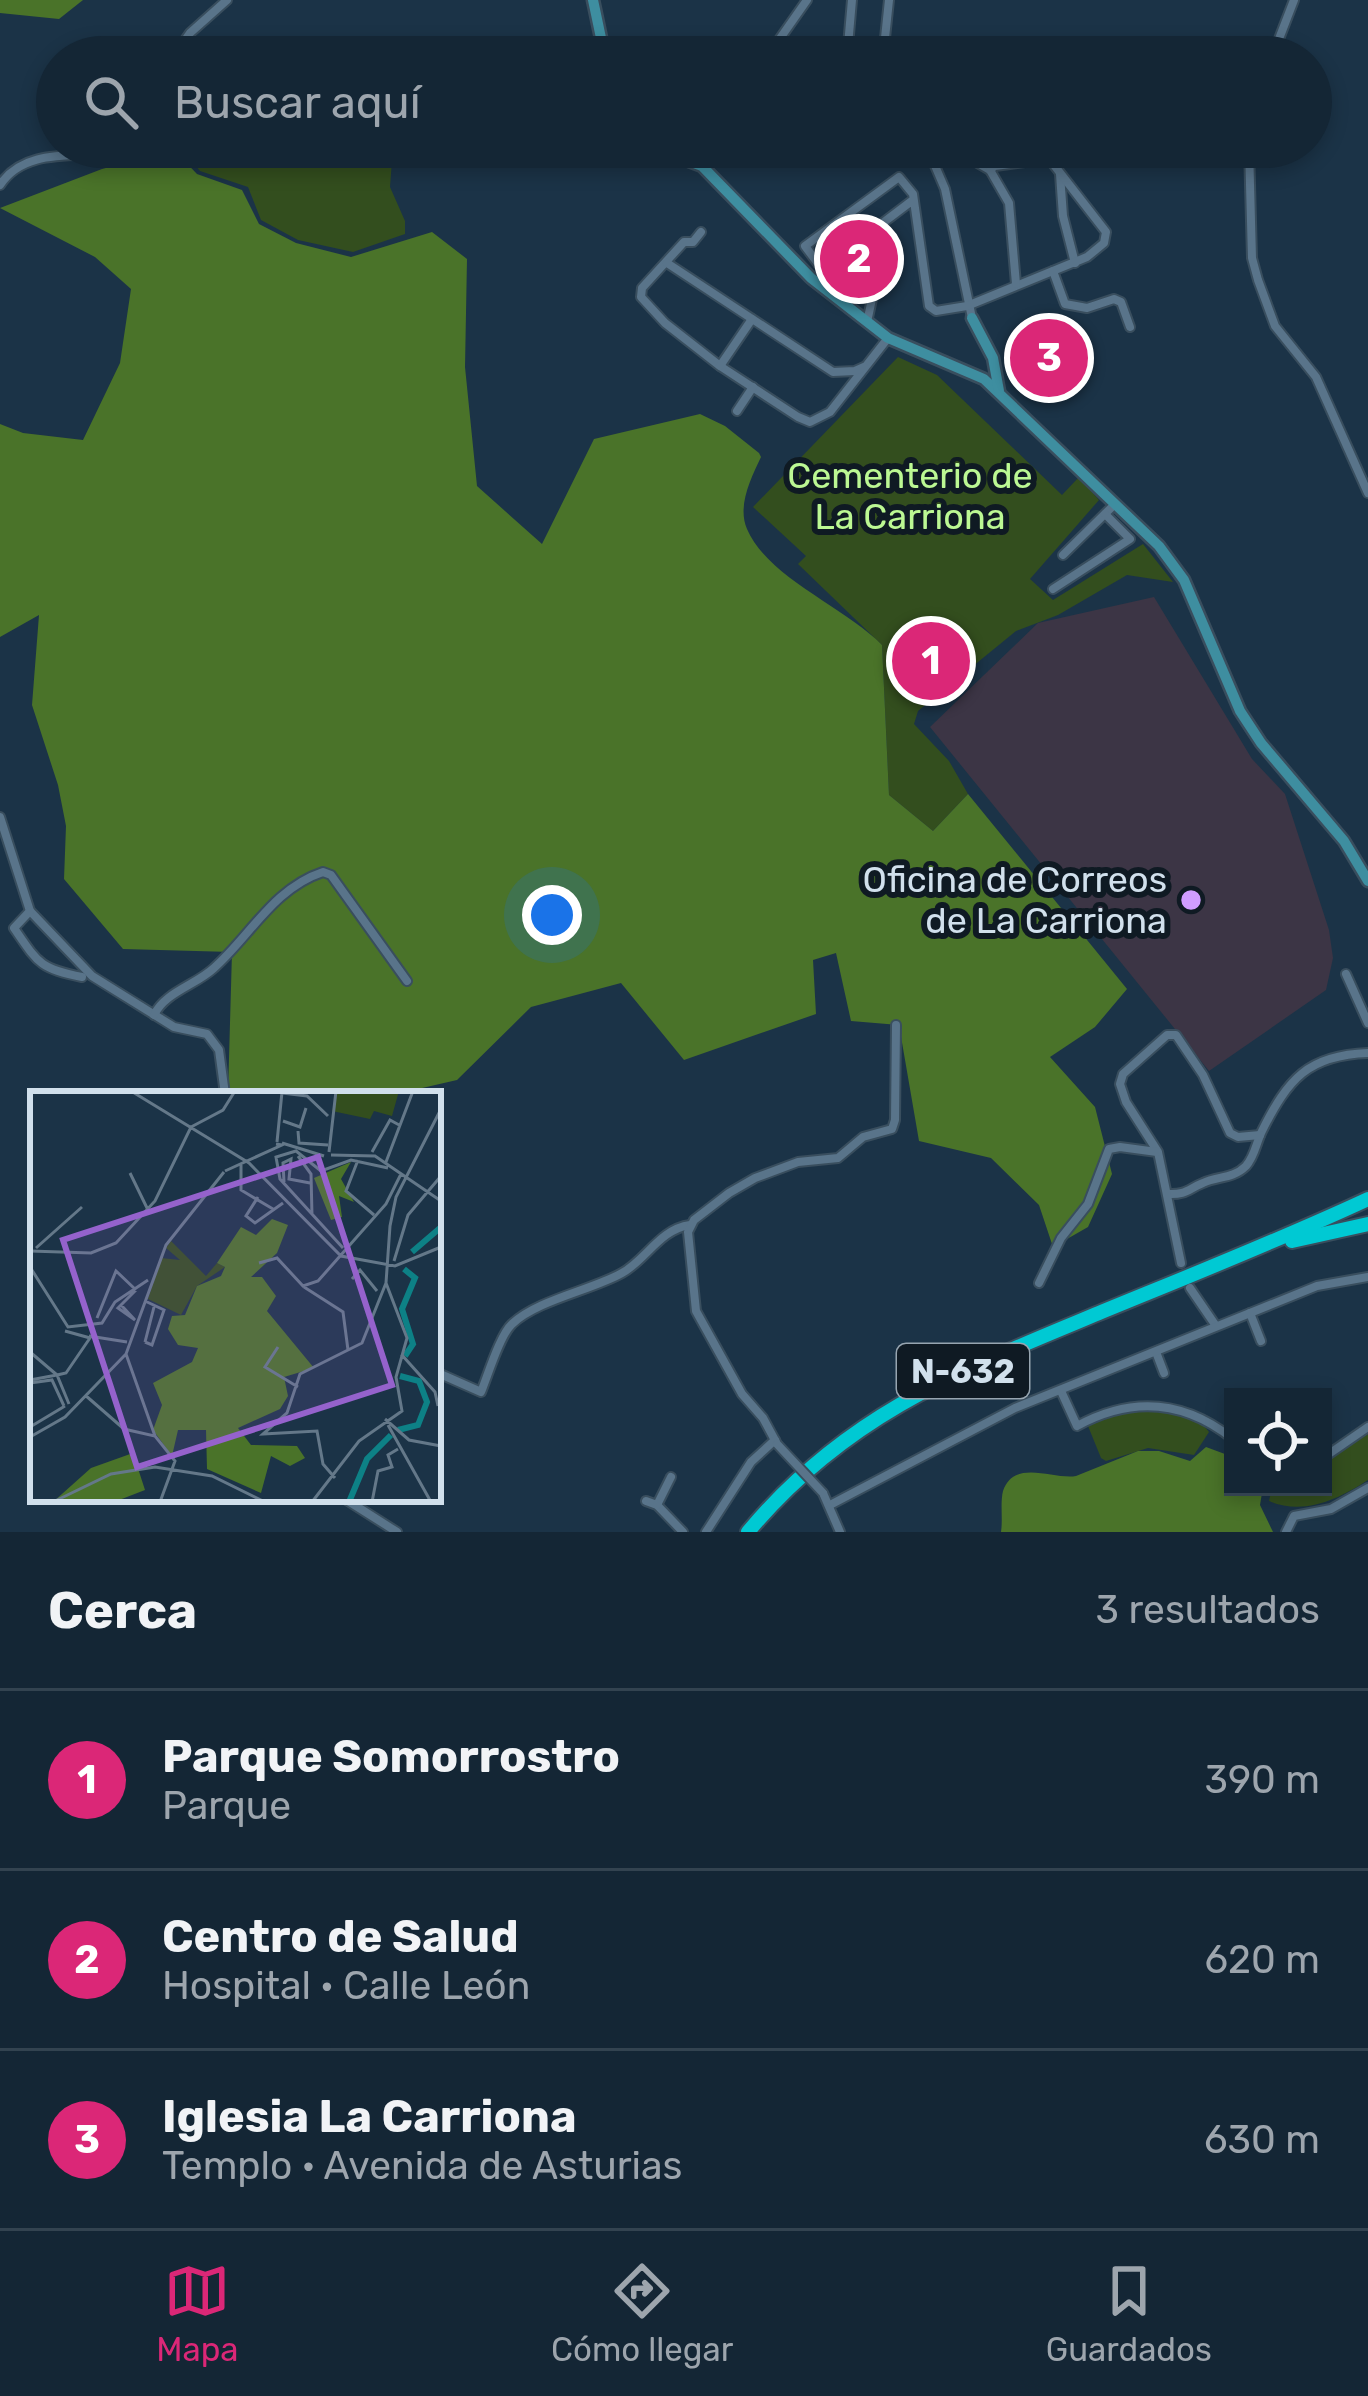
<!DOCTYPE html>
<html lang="es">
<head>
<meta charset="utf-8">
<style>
  :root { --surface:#142635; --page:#1d2e3d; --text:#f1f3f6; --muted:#9da5ad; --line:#334350; --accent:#db2777 }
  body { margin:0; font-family:Rubik,sans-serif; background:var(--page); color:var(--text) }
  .controls { position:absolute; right:36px; bottom:36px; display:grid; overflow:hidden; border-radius:0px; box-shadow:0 6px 18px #0003 }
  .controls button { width:108px; height:108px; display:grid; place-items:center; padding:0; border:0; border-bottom:3px solid var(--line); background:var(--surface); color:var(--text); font:60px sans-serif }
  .you { position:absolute; left:552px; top:915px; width:42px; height:42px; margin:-30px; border:9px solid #fff; border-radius:50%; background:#1a73e8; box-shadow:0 0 0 18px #1a73e833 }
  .badge { display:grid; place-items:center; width:78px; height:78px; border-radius:50%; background:var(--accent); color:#fff; font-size:39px; font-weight:700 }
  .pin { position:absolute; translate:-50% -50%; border:6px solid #fff; box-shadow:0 3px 12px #0006 }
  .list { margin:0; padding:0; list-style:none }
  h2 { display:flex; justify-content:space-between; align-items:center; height:156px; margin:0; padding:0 48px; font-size:51px }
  h2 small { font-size:39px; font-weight:400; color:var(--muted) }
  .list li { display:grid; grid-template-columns:78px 1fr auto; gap:36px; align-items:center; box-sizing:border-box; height:180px; padding:0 48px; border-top:3px solid var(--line) }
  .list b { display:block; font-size:45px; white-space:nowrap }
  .list p { margin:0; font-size:39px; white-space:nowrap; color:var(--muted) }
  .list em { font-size:39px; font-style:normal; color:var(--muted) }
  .icon { flex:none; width:66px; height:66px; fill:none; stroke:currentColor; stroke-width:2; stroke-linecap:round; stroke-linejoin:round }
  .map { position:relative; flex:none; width:1368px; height:1532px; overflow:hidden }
  .search { position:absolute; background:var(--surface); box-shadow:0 6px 18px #0003; left:36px; right:36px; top:36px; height:132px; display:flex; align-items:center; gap:30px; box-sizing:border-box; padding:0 42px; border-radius:66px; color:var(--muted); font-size:45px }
  .sheet { height:696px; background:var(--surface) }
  nav { display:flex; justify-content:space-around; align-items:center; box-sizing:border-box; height:168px; border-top:3px solid var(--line); background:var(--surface); font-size:33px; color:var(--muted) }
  nav a { display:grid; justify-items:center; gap:6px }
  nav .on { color:var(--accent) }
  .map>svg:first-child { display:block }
</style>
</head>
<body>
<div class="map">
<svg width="1368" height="1532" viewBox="0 0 1368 1532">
  <rect width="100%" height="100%" fill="#1b3347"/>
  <polygon fill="#3c3545" points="1154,597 1252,759 1285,794 1329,930 1333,958 1326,990 1209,1071 930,727 1038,623"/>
  <g fill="#334e1e">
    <polygon points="180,147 393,147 390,187 405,221 405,234 353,252 298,240 261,220 248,187 200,171"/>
    <polygon points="898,357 937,375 1062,495 1079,477 1099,500 1030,579 1053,600 1143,544 1173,582 1127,575 1058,615 1016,631 918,711 914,724 949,761 968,794 933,831 889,795 882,645 798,564 806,556 753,507"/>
    <path d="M1156,1409c19,3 42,6 53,23l-15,23 -46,-7 -42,13 -5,-3 -13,-32 36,-14z"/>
    <path d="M1368,1434v46c-29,19 -64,36 -99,21l3,-14h51v-23z"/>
  </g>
  <g fill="#4a7329">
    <polygon points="0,0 83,0 59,19 0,13"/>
    <path d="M174,150l23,24 45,16 17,34 37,19 55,14 81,-25 35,27 -2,108 12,119 65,58 52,-105 106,-25 25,12 34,27 2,4c-10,21 -24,49 -14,72 21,49 98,78 135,116l7,150 44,36 35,-37 159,195 -32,38 -45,30 45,50 17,67 -24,53 -35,20 -14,-42 -48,-47 -72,-17 -20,-116 -48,-4 -15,-68 -23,7 3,54 -132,46 -63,-77 -90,24 -74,73 -61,14h-168l4,-142 -109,-3 -59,-70 2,-53 -8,-41 -26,-80 7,-90 -39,22v-213l23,9 60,7 37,-77 11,-74 -36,-32 -95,-49 102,-39z"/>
    <path d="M1206,1447l27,10v30h30l-3,18 13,27h-272c2,-13 -1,-29 2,-41 11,-33 51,-11 73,-15l62,-25h21l31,10z"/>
  </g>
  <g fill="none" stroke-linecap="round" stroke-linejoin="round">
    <g stroke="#394e5e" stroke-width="12">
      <g id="street">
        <polyline points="884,43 909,57"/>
        <polyline points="173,57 190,33 227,0"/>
        <polyline points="767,57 807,0"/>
        <polyline points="847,57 852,0"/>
        <polyline points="883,57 889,0"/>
        <polyline points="1272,57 1294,0"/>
        <polyline points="493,147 559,159 618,147"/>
        <polyline points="927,147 945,189 972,318"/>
        <polyline points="1249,147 1252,258 1258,280 1275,326 1316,377 1368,493"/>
        <polyline points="137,150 154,147"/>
        <polyline points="955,150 990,170"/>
        <polyline points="702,166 725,147"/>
        <polyline points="1060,174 1063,216 1075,263"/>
        <path d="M0,185c30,-46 98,-20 137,-38"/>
        <polyline points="913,200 822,269 805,246 899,177 913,194 929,306 936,311 967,306 1087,257 1104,243 1106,232 1040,147"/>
        <polyline points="701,232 693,242 684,242 642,288 641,297 665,323 720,366 798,417 810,422 830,412 888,338"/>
        <polyline points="667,263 833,372 855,371 864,367"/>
        <polyline points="1053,271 1065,304 1087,308 1114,299 1121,302 1130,327"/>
        <polyline points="1016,284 1009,203 990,170 995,166 1047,159"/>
        <polyline points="867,322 879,267 871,231"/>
        <polyline points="720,366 752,319"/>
        <polyline points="737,411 753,387"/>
        <polyline points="1063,555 1115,504"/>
        <polyline points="1053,589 1130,539 1105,514"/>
        <polyline points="0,817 30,911 92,976 174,1027 207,1034 219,1050 225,1094"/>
        <path d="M30,911l-16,17c24,35 26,41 68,49"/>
        <polyline points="1346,974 1368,1023"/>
        <path d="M154,1015c11,-23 42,-30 60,-47 36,-32 60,-80 109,-96l8,3 76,106"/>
        <path d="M1168,1194c18,1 20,-5 35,-11 15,-7 30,-4 43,-17 9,-10 10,-23 16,-35 26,-52 46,-76 106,-78"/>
        <polyline points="1181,1263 1158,1152 1126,1102 1120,1084 1123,1074 1167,1035 1176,1035 1203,1075 1230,1133 1238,1137 1260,1135"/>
        <polyline points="1039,1283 1061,1238 1088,1204 1109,1149 1120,1147 1157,1152"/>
        <polyline points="1190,1288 1216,1326"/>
        <polyline points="1250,1313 1261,1341"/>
        <polyline points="1156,1352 1164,1373"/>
        <path d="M438,1373l43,19c7,-17 19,-57 31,-68 25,-24 80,-34 110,-51 24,-13 38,-44 68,-48"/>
        <path d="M1061,1391l16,35c55,-30 107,-26 156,13"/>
        <polyline points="777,1444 763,1418 742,1394 696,1311 688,1232 694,1220 729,1193 755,1178 798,1162 838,1158 863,1137 892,1129 895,1120 896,1025"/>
        <polyline points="1323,1458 1368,1427"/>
        <polyline points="823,1493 840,1532"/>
        <polyline points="345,1499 397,1532"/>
        <polyline points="646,1501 657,1505 683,1532"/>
        <polyline points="657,1505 671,1477"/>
        <polyline points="830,1505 1015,1408 1317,1286 1368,1277"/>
        <polyline points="706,1532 751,1462 775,1440"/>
        <polyline points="1286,1532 1294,1516 1331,1509 1368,1488"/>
      </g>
    </g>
    <g stroke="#394e5e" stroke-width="15">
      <g id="secondary">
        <polyline points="593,0 605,57"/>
        <polyline points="652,147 702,166 811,278 888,338 984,379 1159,546 1184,580 1240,711 1261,743 1344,841 1368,881"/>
        <polyline points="972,318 993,358 999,391"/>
      </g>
    </g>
    <g stroke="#394e5e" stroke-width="18">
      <g id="highway">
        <polyline points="1292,1241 1368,1224"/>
        <path d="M748,1532c98,-118 214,-162 351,-219 90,-37 181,-73 269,-114"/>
      </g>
    </g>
    <use href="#street" stroke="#59748a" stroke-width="8"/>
    <use href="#secondary" stroke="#3e8ea0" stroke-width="10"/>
    <use href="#highway" stroke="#00c9d3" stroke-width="14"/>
    <g stroke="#394e5e" stroke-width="12" stroke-linecap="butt">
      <polyline id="street-bridge" points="777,1444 823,1493"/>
    </g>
    <use href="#street-bridge" stroke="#59748a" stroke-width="8"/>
  </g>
  <circle fill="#d09dff" stroke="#0f1a23" stroke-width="4.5" cx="1191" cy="900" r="12"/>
  <g text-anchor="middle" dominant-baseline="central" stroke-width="12" stroke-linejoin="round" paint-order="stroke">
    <rect fill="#0f1a23" stroke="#97a5b0" stroke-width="3" x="897" y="1344" width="132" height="54" rx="9"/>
    <g font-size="33" font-weight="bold" fill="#d1e0ec">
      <text x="963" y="1371">N-632</text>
    </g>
    <g font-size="36" fill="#bcf893" stroke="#0f1a23">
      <text x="910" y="475">Cementerio de<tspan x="910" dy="41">La Carriona</tspan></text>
    </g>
    <g font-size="36" fill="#d1e0ec" stroke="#0f1a23" text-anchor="end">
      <text x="1167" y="879">Oficina de Correos<tspan x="1167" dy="41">de La Carriona</tspan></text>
    </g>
  </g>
  <g transform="translate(30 1091)">
    <rect width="411" height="411" fill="#1b3347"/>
    <path d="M308,0l40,1 21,-1 -7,25 -18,-5 -4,8 -38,-8zM141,150l35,35 11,-13 8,4 -28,19 -16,29 -33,-16 13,-41 19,2 -14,-12z" fill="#334e1e"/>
    <path d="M321,71l-10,17 13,23 -15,-6 3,21 -11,3 -17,-42zM242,128l16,6 -11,28 -26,24h11l14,19 -9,15 47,57 -30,9 4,19 -8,13 -42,19 13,17 46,1 8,12 -15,8 -19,-10 -10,37 -54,-24 -1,-39h-28l-6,26 -19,-26 9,-25 -9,-22 39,-21 6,-14 -20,-3 -10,-16 4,-13 13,-1 12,-29 24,-10 4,-9 -8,-4 24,-36 15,8zM103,362l12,37 -31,12h-61l38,-34z" fill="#4a7329"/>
    <path fill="none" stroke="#0d8186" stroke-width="6" d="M382,161l28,-24M374,178l11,9 -13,31 11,35 -8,12M368,339l20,-5 9,-23 -8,-21 -19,-5M319,411l18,-43 24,-24"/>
    <path fill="none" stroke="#647889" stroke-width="3" d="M101,0l118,72 92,93 54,10 46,-19M252,2l25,3 21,20M253,30l17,6 6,-19M268,40l1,12 29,2M247,51l5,-50M252,52l42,13M299,61l7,-61M342,61l18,-32 11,6M301,64l44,1 66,45M268,65l13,18 1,41M328,69l-12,31 28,24M356,71l27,-71M211,72v27l32,19M195,80l57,-26 -6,-1M100,82l18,37M254,91l-1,-19 8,-4 -2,20 21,4M228,106l-12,19 9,7 28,-20M6,157l46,-41M313,157l-63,-69 -4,-22 20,-6 25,20 30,-11 37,8M0,160l61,2 25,-10 39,-42 36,-74 32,-17 12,-19M364,170l14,-46 33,-39M229,172l18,-5 26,28 15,-5 68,-77 15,-30M0,176l38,60 34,-4 13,-21 33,-22M322,188l8,-9 17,21M274,196l39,25 5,38M91,214l14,15 -17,-12 18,-18M67,227l19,-47 20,19M59,245l38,6M115,251l7,3 12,-35 -19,-9M115,251l9,-35M248,256l-13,20 33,20M0,261l27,23 9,-2 24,-35 -25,-7M96,263l29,82M371,263l34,38 3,14M0,289l27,-5 12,29M0,292l22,-3 12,26M55,304l39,34 31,7 20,25 -15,41M355,328l24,21 32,6M358,334l43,77M0,336l35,-21M0,346l35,-20 61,-63 40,-109 58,-73M305,387l-12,-14 -6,-33 -54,3 24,-21 13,-39 62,-31 24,-60M23,411l58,-28 44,-7 57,9 53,26M282,411l47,-61 43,-30 -6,-34 11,-39 -21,-55 4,-57 6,-29 45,-88M342,411l6,-31 14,-4 -4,-12 10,-6"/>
    <path fill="#9562cc" fill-opacity="0.15" stroke="#9562cc" stroke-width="6" d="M288,66l74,228 -255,82 -74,-227z"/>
    <rect width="411" height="411" fill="none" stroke="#d1e0ec" stroke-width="6"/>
  </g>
</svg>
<div class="controls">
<button><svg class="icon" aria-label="locate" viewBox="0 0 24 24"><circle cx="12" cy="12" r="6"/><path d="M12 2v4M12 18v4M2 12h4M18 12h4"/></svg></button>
</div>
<div class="you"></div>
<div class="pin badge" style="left:931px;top:661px">1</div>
<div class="pin badge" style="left:859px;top:259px">2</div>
<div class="pin badge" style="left:1049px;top:358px">3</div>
<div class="search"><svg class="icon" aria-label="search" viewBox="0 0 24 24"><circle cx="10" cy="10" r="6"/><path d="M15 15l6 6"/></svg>Buscar aquí</div>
</div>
<section class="sheet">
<h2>Cerca<small>3 resultados</small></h2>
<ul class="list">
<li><span class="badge">1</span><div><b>Parque Somorrostro</b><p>Parque</p></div><em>390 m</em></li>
<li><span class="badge">2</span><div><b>Centro de Salud</b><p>Hospital · Calle León</p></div><em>620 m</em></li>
<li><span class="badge">3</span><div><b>Iglesia La Carriona</b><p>Templo · Avenida de Asturias</p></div><em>630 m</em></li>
</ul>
</section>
<nav>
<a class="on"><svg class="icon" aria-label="map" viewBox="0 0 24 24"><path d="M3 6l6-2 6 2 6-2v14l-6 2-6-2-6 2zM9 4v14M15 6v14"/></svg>Mapa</a>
<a><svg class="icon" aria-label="directions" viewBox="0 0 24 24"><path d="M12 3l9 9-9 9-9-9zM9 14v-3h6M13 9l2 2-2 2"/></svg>Cómo llegar</a>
<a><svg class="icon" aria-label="saved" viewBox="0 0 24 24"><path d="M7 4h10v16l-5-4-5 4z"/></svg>Guardados</a>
</nav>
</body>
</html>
